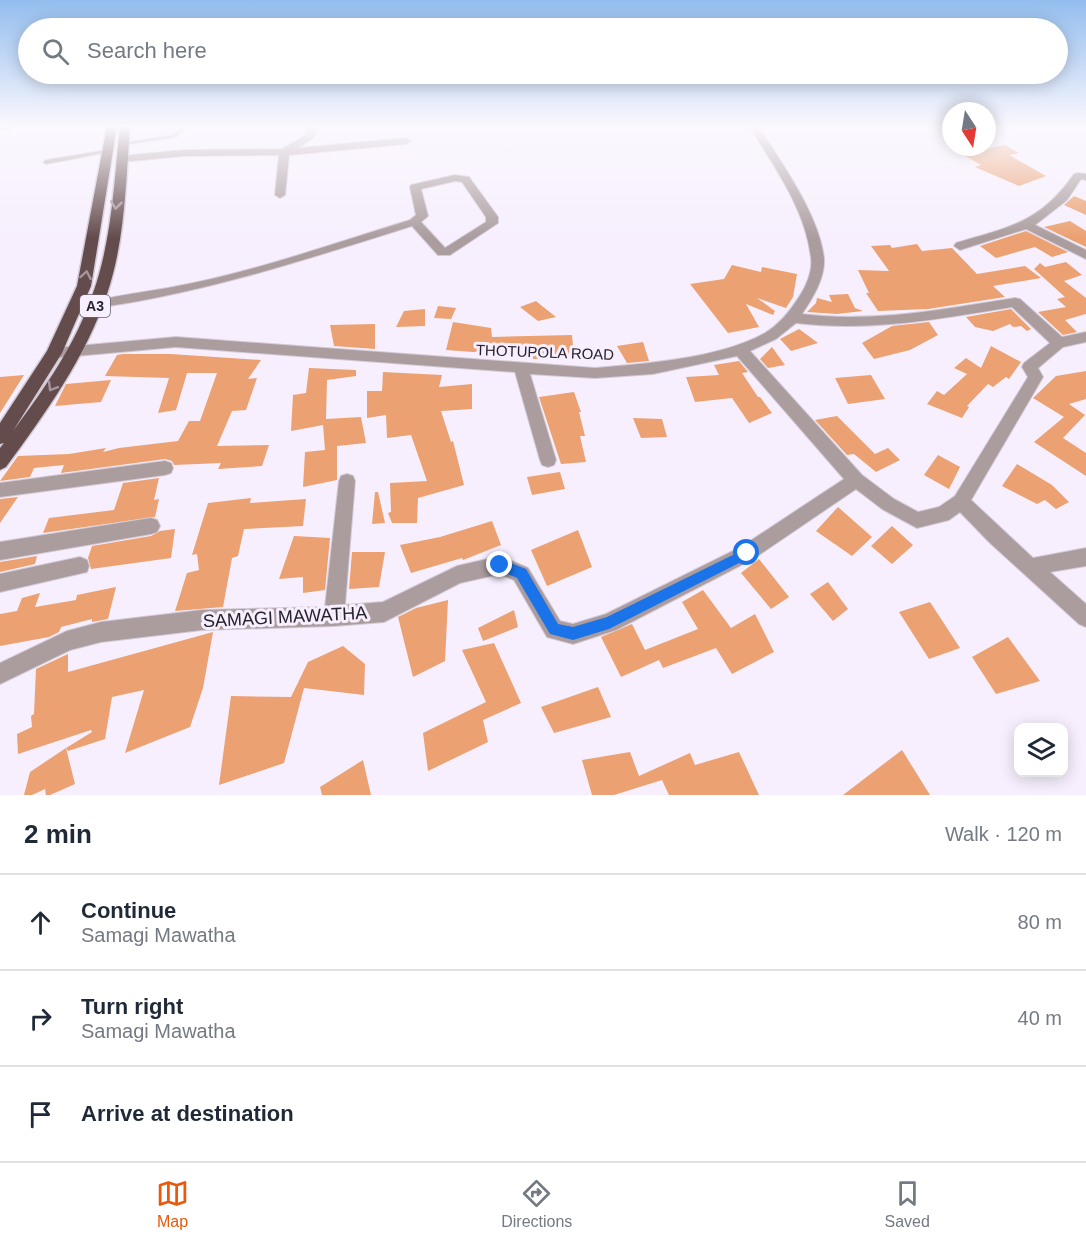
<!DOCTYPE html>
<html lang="en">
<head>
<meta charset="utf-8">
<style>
  :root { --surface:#fff; --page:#f2f2f3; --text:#1f2937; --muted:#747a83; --line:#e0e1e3; --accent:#ea580c }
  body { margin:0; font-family:Helvetica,sans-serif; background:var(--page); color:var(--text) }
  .controls { position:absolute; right:18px; bottom:18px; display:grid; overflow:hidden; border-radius:12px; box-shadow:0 3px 15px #0003 }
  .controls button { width:54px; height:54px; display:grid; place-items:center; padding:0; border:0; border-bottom:2px solid var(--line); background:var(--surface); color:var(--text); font:30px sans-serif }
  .compass { position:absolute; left:942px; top:102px; width:54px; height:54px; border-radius:50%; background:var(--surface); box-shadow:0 3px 15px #0003; rotate:168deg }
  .stop { position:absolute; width:18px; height:18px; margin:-14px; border:4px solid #1a73e8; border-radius:50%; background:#fff }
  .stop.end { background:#1a73e8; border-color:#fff; box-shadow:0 2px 6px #0008 }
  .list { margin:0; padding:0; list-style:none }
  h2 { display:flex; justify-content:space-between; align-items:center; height:78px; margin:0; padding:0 24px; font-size:26px }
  h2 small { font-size:20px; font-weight:400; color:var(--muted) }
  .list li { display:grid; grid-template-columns:39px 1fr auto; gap:18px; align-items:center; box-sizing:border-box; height:96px; padding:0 24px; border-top:2px solid var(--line) }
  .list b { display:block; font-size:22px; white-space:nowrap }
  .list p { margin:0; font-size:20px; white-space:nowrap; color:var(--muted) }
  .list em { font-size:20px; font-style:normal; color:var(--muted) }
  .icon { flex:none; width:33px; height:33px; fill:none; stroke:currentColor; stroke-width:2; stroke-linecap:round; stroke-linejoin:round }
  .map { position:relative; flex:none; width:1086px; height:795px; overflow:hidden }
  .search { position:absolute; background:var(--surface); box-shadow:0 3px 15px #0003; left:18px; right:18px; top:18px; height:66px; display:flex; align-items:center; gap:15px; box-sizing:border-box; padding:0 21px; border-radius:33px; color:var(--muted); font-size:22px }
  .sheet { height:366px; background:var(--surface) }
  nav { display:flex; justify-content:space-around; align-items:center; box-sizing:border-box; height:84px; border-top:2px solid var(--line); background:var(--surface); font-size:16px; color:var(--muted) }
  nav a { display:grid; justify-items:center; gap:3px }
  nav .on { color:var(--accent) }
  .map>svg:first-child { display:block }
</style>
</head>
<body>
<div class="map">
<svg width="1086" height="795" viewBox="0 0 1086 795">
  <rect width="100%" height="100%" fill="#f7effd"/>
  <g fill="#eba171">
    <polygon points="1005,145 1019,153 1009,155 1046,176 1019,186 975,167 981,165 962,154"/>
    <polygon points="1074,196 1086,201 1086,215 1064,205"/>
    <polygon points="1070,221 1086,231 1086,247 1044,227"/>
    <polygon points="1026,231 1068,252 1052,257 1035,247 996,258 980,246"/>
    <polygon points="917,244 922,251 952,248 977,274 1025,266 1041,278 993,286 1005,297 928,309 878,311 866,293 869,293 858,270 889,271 871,246 890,245 892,248"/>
    <polygon points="1066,262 1082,275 1064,281 1086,298 1086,314 1065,320 1077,332 1063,335 1038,312 1066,307 1057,299 1065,297 1034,269 1040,263 1045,267"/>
    <polygon points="732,265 761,272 762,267 797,274 793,297 786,308 757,298 775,311 773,315 746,304 759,327 728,333 690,284 724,279"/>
    <polygon points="848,294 855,308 863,311 837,314 807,312 816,303 817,298 832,302 829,295"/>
    <polygon points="536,301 542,306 556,317 538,321 520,307"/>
    <polygon points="438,306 456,308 451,319 434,318"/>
    <polygon points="425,309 425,326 396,327 404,311"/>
    <polygon points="1011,309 1031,329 1027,331 1021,326 1013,327 1010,324 993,331 975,327 966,317"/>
    <polygon points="453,322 491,328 492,337 572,335 574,358 533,359 531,345 473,352 446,350"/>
    <polygon points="929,322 938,335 910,350 874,359 862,343 892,326"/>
    <polygon points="375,324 375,349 334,346 330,325"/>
    <polygon points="799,329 818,343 791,351 780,339"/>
    <polygon points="643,342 649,361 627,363 617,346"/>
    <polygon points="991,346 1021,362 1009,379 1006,377 993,387 988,384 967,406 969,407 962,418 927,404 937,391 944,395 967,374 954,368 966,358 981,368"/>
    <polygon points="772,347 785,365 768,368 760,359"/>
    <polygon points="123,354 171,354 261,360 248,379 257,378 246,410 232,411 217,446 269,445 262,466 218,469 221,463 174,465 172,461 165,459 61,473 64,465 34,468 30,477 0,481 18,456 69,454 106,448 103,452 119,448 178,441 189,421 200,421 217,373 187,373 176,410 158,413 169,378 105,376 117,355"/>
    <polygon points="739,361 748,372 742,373 758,397 760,397 772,413 749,423 732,398 695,402 686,377 719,375 714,365"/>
    <polygon points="309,368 356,370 356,376 327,380 326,419 361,417 366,443 337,446 337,480 303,487 305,452 325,450 323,425 291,431 293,395 306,393"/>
    <polygon points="1086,371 1086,399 1069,404 1085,415 1063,438 1086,453 1086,476 1034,442 1064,417 1033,398 1056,376"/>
    <polygon points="383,372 442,375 439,387 472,384 472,409 441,411 451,442 453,441 464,485 418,498 417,523 392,523 388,513 391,512 390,483 427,481 411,435 387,438 386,415 367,418 367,391 382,391"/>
    <polygon points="24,375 0,413 0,377"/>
    <polygon points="871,375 885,399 848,404 835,378"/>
    <polygon points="111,380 101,402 55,406 66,384"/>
    <polygon points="574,392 581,412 579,412 585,436 580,436 586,462 561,464 539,397"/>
    <polygon points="837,416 875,454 888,448 900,460 876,472 854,454 847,455 815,420"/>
    <polygon points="633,418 662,419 667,437 641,438"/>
    <polygon points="938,455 960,467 949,489 924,475"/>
    <polygon points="1017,464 1052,485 1069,502 1056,509 1045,500 1037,504 1002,486"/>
    <polygon points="560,472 565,489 532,495 527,477"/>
    <polygon points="159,478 154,500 159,499 155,517 43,533 49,518 114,510 123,483"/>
    <polygon points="375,492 378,492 385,523 372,524"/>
    <polygon points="18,497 0,523 0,499"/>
    <polygon points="251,498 250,503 306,499 303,526 244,529 238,556 232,558 223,607 175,611 187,573 199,570 197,554 192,555 208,503"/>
    <polygon points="838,507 872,537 852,556 816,531"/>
    <polygon points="492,521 501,545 463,560 462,558 411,573 400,545 440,537"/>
    <polygon points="892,526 913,545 892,564 871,546"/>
    <polygon points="175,529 171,558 91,569 88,558 92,546 151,536 160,531"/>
    <polygon points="578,530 592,567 547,586 531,550"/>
    <polygon points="294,536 330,538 325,590 303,593 303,577 279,579"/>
    <polygon points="352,552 385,552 379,587 349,589"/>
    <polygon points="37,556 35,564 0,572 0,562"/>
    <polygon points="759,559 789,597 771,609 741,573"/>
    <polygon points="828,582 848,609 833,621 810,594"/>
    <polygon points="116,587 108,619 92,622 92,619 61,627 59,632 49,637 0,646 0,614 17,611 22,598 40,593 35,607 76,600 77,595"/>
    <polygon points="703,590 731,628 755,614 774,652 732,674 716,648 663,668 659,660 621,677 601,637 632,624 645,650 698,629 682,602"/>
    <polygon points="448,600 445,661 413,677 398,617 416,608"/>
    <polygon points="930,602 960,648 929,659 899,612"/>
    <polygon points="514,610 518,627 483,641 478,628"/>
    <polygon points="213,632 203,688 190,727 125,753 144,690 112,697 105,739 68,751 66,748 92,732 91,730 18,754 17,734 32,727 31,716 34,714 36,669 68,654 68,672"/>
    <polygon points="1008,637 1040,681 996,694 972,657"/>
    <polygon points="494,643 521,703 483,720 488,742 428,771 423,733 486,702 462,650"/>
    <polygon points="343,646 365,664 364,695 304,688 284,763 219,785 231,696 291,697 308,662"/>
    <polygon points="598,687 611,717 554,733 541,707"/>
    <polygon points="66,748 75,784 50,795 46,795 45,789 32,795 24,795 30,772"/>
    <polygon points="902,750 930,795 843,795"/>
    <polygon points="630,752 639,776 690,753 695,765 739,752 759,795 669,795 662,780 614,795 592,795 582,760"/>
    <polygon points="363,760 371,795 322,795 320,787"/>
  </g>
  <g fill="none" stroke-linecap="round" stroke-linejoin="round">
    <g stroke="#d2cad7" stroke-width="2">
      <g id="service">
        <polygon points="7,126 20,126 0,130 0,128"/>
        <polygon points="183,126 188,126 176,137 123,145 121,144 123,143 173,135"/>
        <polygon points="107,150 109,151 109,152 46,164 43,162 46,160"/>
      </g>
    </g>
    <g stroke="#d2cad7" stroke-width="2">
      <g id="minor">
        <polygon points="305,126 315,126 317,133 312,139 298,148 406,138 411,141 406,144 289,155 285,195 280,198 275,195 279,155 184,156 121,162 116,159 121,156 184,150 282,149 306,135"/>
        <path d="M749,126h9c23,36 62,90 66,133 1,20 -12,40 -22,55 72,9 142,-5 213,-16l5,1 42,38 24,-5v10l-23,5 -25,21 5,9 -72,123 62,58 53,-10v18l-36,6 36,32v23l-7,-3 -90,-82 -29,-30 -11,8 -32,8 -35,-19 -26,-20 -103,70 -137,71 -43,14 -26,-7 -33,-57 -14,-6 -40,9 -76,39 -50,4 -132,4 -101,12 -31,8 -70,34v-21l67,-32 34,-9 101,-12 123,-3 14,-126 2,-5 6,-2 6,2 2,5 -10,124 38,-3 74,-36 43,-10 28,12 32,53 13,3 33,-10 135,-67 103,-68 -107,-123 -84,18 -58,4 -65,-4 26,86 -2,5 -6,2 -6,-2 -2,-5 -25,-88 -339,-25 -122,11 -7,-5 7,-5 122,-11 419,31c50,-4 126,-10 170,-35 15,-9 25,-22 34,-36 7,-10 14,-27 12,-39 -5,-48 -37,-92 -62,-132zM1012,307l38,36 -26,20 -2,4 6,10 -73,119 -16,11 -21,5 -24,-13 -32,-24 -112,-124 26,-12 20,-16c73,9 144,-4 216,-16z"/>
        <path d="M1078,173l8,1v6l-5,-1 -14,21 -32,25 51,25v9l-60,-30 -66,21 -6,-4 2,-3c53,-16 84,-20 118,-69z"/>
        <path d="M455,175l14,2 29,40v6l-48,32h-12l-26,-29c-105,33 -207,67 -316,82l-7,-4c6,-6 71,-14 84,-17 81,-15 159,-43 237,-67l6,-5 -6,-28 1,-2zM455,181l7,1 24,35v5l-41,26 -24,-26 7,-6 -7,-27z"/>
        <polygon points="165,461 171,463 173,468 171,473 165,475 0,497 0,483"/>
        <polygon points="151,518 157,520 160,526 157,532 151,534 0,560 0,542"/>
        <polygon points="80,557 87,560 89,566 87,572 0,592 0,574"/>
      </g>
    </g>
    <g stroke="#d2cad7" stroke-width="3">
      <path id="trunk" d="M107,126h10l-26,160 -29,67 -49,78c31,-42 63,-87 80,-138 19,-53 21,-111 27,-167h10c-4,56 -5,115 -23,168 -21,63 -62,120 -101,173l-6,3v-22l4,-5 -4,1v-21l47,-72 30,-65z"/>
    </g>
    <use href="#service" fill="#ab9d9e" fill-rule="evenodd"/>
    <use href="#minor" fill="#ab9d9e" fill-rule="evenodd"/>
    <use href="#trunk" fill="#644c4d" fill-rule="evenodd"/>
  </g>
  <defs><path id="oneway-chevron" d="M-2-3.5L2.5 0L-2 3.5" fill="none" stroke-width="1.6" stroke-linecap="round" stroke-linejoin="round" transform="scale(1.5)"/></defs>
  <g stroke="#a6959c">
    <use href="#oneway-chevron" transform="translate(116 205) rotate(97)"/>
    <use href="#oneway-chevron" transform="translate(86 275) rotate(-80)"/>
    <use href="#oneway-chevron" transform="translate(52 387) rotate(121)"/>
  </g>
  <linearGradient id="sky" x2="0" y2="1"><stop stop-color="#93bdee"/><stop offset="0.53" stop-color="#fbf8fe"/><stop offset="1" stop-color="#fbf8fe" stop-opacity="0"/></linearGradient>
  <rect width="1086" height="238" fill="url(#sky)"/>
  <polygon fill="#1a73e8" points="747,548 751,549 751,557 609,629 573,640 550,634 517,578 496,569 494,565 500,559 526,569 558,624 573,627 607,617"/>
  <g text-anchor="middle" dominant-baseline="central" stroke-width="6" stroke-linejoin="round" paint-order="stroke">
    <rect fill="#f7effd" stroke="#65606a" stroke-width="1.5" x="80" y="295" width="30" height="22" rx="4.5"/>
    <g font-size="14" font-weight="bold" fill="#27222b">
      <text x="95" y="306">A3</text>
    </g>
    <g font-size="15" fill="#27222b" stroke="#f7effd">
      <text transform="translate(545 352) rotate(2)">THOTUPOLA ROAD</text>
    </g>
    <g font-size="18" fill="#27222b" stroke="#f7effd">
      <text transform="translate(285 617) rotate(-3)">SAMAGI MAWATHA</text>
    </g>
  </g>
</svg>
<div class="controls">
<button><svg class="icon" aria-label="layers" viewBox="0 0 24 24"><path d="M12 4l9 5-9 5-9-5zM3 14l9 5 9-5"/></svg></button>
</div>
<svg class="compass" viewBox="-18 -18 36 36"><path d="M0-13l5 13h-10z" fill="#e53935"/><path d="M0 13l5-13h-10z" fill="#747a83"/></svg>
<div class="stop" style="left:747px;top:553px"></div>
<div class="stop end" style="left:500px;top:565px"></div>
<div class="search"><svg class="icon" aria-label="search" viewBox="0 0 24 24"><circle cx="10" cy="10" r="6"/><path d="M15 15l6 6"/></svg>Search here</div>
</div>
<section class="sheet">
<h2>2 min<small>Walk · 120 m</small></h2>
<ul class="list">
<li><svg class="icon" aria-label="ahead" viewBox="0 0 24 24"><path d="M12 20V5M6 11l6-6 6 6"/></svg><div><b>Continue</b><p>Samagi Mawatha</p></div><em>80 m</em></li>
<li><svg class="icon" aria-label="right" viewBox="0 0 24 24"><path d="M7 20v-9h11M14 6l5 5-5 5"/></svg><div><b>Turn right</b><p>Samagi Mawatha</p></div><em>40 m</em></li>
<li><svg class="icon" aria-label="arrive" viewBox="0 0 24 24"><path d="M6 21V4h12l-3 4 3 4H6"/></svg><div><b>Arrive at destination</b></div></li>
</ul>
</section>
<nav>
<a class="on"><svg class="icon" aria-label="map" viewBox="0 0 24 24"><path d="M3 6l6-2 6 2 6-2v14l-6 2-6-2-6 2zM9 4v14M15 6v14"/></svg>Map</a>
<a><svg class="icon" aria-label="directions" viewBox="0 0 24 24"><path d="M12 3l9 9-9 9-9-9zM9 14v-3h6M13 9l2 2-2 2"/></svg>Directions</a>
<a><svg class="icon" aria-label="saved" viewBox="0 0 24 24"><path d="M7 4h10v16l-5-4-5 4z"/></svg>Saved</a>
</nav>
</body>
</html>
